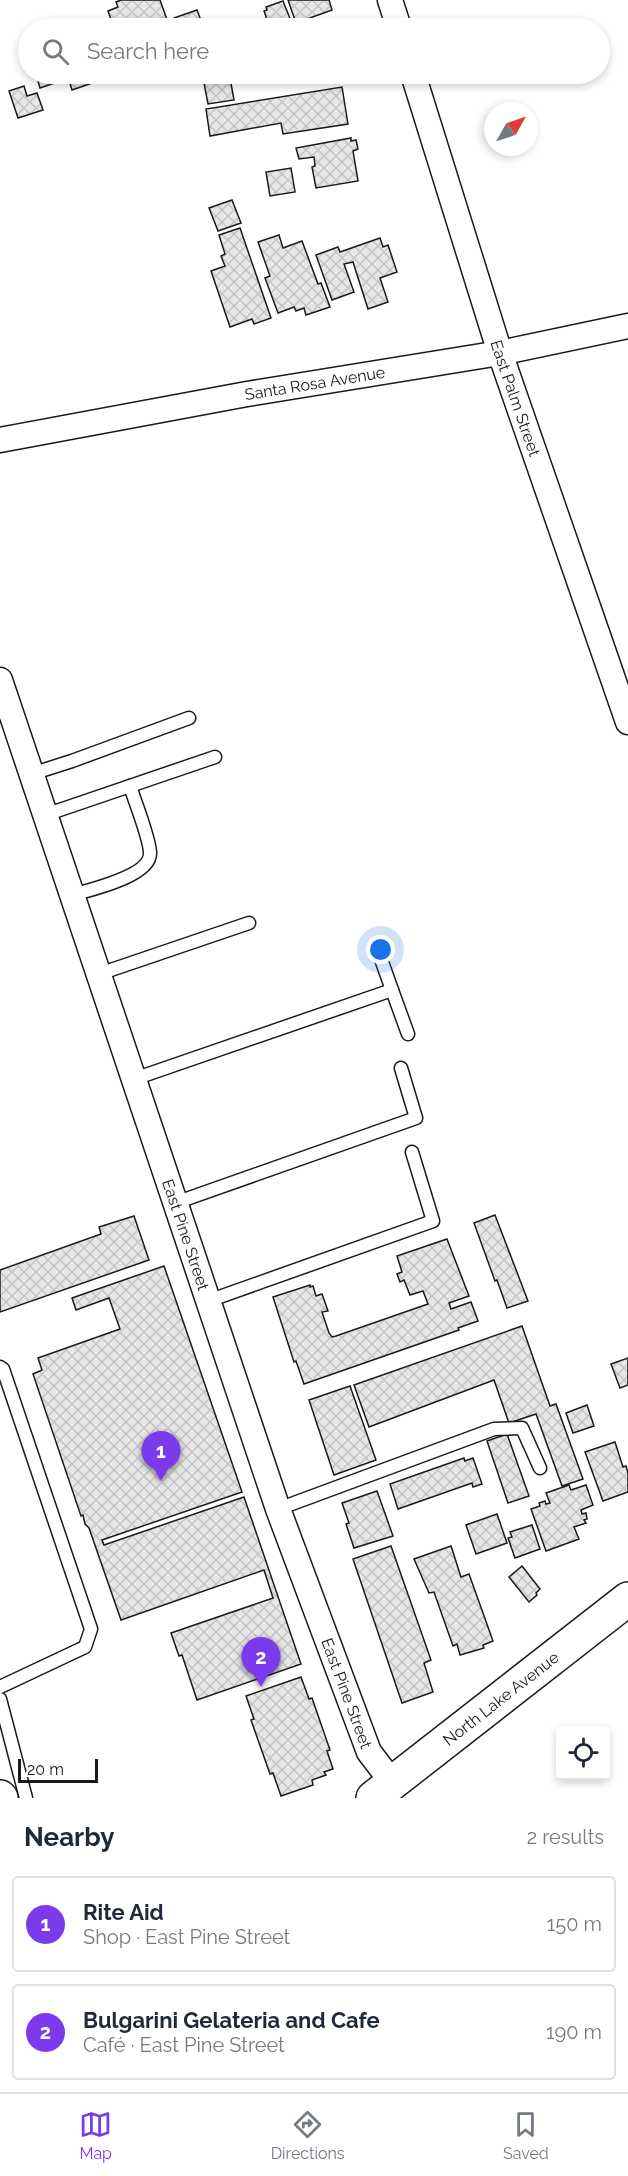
<!DOCTYPE html>
<html lang="en">
<head>
<meta charset="utf-8">
<style>
  :root { --surface:#fff; --page:#f2f2f3; --text:#1f2937; --muted:#747a83; --line:#e0e1e3; --accent:#7c3aed }
  body { margin:0; font-family:Raleway,sans-serif; background:var(--page); color:var(--text) }
  .controls { position:absolute; right:18px; bottom:18px; display:grid; overflow:hidden; border-radius:6px; box-shadow:0 3px 9px #0003 }
  .controls button { width:54px; height:54px; display:grid; place-items:center; padding:0; border:0; border-bottom:2px solid var(--line); background:var(--surface); color:var(--text); font:30px sans-serif }
  .compass { position:absolute; left:484px; top:102px; width:54px; height:54px; border-radius:50%; background:var(--surface); box-shadow:0 3px 9px #0003; rotate:50deg }
  .scale { position:absolute; left:18px; bottom:15px; width:80px; box-sizing:border-box; padding-left:6px; border:3px solid #1a1a1a; border-top:0; font-size:16px; line-height:21px; white-space:nowrap; color:#1a1a1a; -webkit-text-stroke:4px #fff; paint-order:stroke }
  .you { position:absolute; left:381px; top:950px; width:21px; height:21px; margin:-15px; border:4px solid #fff; border-radius:50%; background:#1a73e8; box-shadow:0 0 0 9px #1a73e833 }
  .badge { display:grid; place-items:center; width:39px; height:39px; border-radius:50%; background:var(--accent); color:#fff; font-size:20px; font-weight:700 }
  .pin { position:absolute; translate:-50% -50px; filter:drop-shadow(0 2px 3px #0008) }
  .pin::after { content:''; position:absolute; top:32px; width:21px; height:18px; background:inherit; clip-path:polygon(0 0,100% 0,50% 100%) }
  .list { margin:0; padding:0; list-style:none }
  h2 { display:flex; justify-content:space-between; align-items:center; height:78px; margin:0; padding:0 24px; font-size:26px }
  h2 small { font-size:20px; font-weight:400; color:var(--muted) }
  .list li { display:grid; grid-template-columns:39px 1fr auto; gap:18px; align-items:center; box-sizing:border-box; height:96px; margin:0 12px 12px; padding:0 12px; border:2px solid var(--line); border-radius:6px }
  .list b { display:block; font-size:22px; white-space:nowrap }
  .list p { margin:0; font-size:20px; white-space:nowrap; color:var(--muted) }
  .list em { font-size:20px; font-style:normal; color:var(--muted) }
  .icon { flex:none; width:33px; height:33px; fill:none; stroke:currentColor; stroke-width:2; stroke-linecap:round; stroke-linejoin:round }
  .map { position:relative; flex:none; width:628px; height:1798px; overflow:hidden }
  .search { position:absolute; background:var(--surface); box-shadow:0 3px 9px #0003; left:18px; right:18px; top:18px; height:66px; display:flex; align-items:center; gap:15px; box-sizing:border-box; padding:0 21px; border-radius:33px; color:var(--muted); font-size:22px }
  .sheet { height:294px; background:var(--surface) }
  nav { display:flex; justify-content:space-around; align-items:center; box-sizing:border-box; height:84px; border-top:2px solid var(--line); background:var(--surface); font-size:16px; color:var(--muted) }
  nav a { display:grid; justify-items:center; gap:3px }
  nav .on { color:var(--accent) }
  .map>svg:first-child { display:block }
</style>
</head>
<body>
<div class="map">
<svg width="628" height="1798" viewBox="0 0 628 1798">
  <defs>
    <pattern id="building-cross-hatch" width="8" height="8" patternUnits="userSpaceOnUse" patternTransform="scale(1.5)"><rect width="8" height="8" fill="#e6e6e6"/><path d="M0 0l8 8M0 8l8-8" fill="none" stroke="#c5c5c5"/></pattern>
  </defs>
  <rect width="100%" height="100%" fill="#fff"/>
  <g fill="url(#building-cross-hatch)" stroke="#1a1a1a" stroke-width="1.5">
    <polygon points="121,0 160,0 170,28 114,28 108,11 118,7 116,2"/>
    <polygon points="288,0 329,0 332,10 296,23"/>
    <polygon points="283,1 293,26 286,28 270,28 264,11 267,10 266,7"/>
    <polygon points="197,10 204,28 178,28 174,18"/>
    <polygon points="36,74 60,74 63,80 40,88"/>
    <polygon points="67,74 92,74 95,82 72,90"/>
    <polygon points="230,78 234,100 208,104 204,83"/>
    <polygon points="24,86 27,96 37,93 43,110 18,118 9,91"/>
    <polygon points="342,87 348,124 283,134 281,123 210,136 206,109"/>
    <polygon points="351,138 351,141 356,140 358,149 353,151 358,181 316,188 312,167 315,166 314,157 299,159 296,148"/>
    <polygon points="291,168 295,192 270,196 266,172"/>
    <polygon points="232,200 241,223 218,231 209,208"/>
    <polygon points="240,228 271,318 254,324 252,319 230,327 211,271 225,266 221,256 225,254 219,235"/>
    <polygon points="279,235 283,248 302,241 318,284 321,283 330,307 306,315 304,308 296,311 294,307 278,313 265,278 270,276 258,242"/>
    <polygon points="380,238 383,247 388,245 397,272 380,278 388,302 368,309 353,262 344,264 354,292 332,300 316,255 338,247 340,252"/>
    <polygon points="495,1215 528,1301 507,1308 497,1280 495,1281 474,1223"/>
    <polygon points="134,1216 149,1260 0,1312 0,1270 101,1234 99,1227"/>
    <polygon points="447,1239 469,1296 449,1303 451,1309 471,1302 478,1321 458,1328 459,1330 304,1384 296,1361 294,1362 273,1297 310,1285 310,1287 313,1286 316,1296 322,1294 328,1311 322,1312 329,1333 332,1337 336,1336 428,1304 423,1291 410,1295 404,1280 400,1282 397,1274 402,1272 397,1256"/>
    <polygon points="164,1266 242,1492 102,1540 104,1545 244,1497 301,1664 197,1700 182,1655 179,1656 171,1633 273,1598 264,1570 121,1620 89,1528 85,1524 83,1515 81,1516 33,1374 42,1370 38,1358 120,1329 109,1298 76,1310 72,1298"/>
    <polygon points="522,1326 550,1406 556,1404 583,1479 562,1486 536,1414 509,1423 494,1380 369,1427 354,1385"/>
    <polygon points="628,1358 628,1385 620,1388 611,1364"/>
    <polygon points="350,1386 376,1460 334,1475 309,1400"/>
    <polygon points="587,1405 594,1426 573,1433 566,1413"/>
    <polygon points="507,1434 529,1496 508,1503 487,1441"/>
    <polygon points="615,1442 623,1467 626,1466 628,1473 628,1492 603,1501 585,1452"/>
    <polygon points="464,1458 465,1461 473,1458 482,1484 473,1487 472,1483 398,1509 390,1484"/>
    <polygon points="569,1485 571,1490 586,1485 593,1505 581,1510 582,1514 586,1513 587,1519 584,1520 586,1523 574,1527 579,1539 546,1551 531,1509 540,1506 539,1503 545,1501 546,1504 550,1503 546,1493"/>
    <polygon points="377,1491 393,1536 354,1548 346,1524 349,1523 342,1503"/>
    <polygon points="497,1514 507,1543 476,1554 466,1525"/>
    <polygon points="532,1525 540,1549 515,1558 508,1538 512,1537 510,1532"/>
    <polygon points="391,1546 431,1660 424,1663 433,1692 402,1703 353,1559"/>
    <polygon points="451,1546 461,1577 469,1574 493,1641 483,1645 484,1648 460,1655 457,1644 453,1646 434,1592 429,1593 414,1559"/>
    <polygon points="522,1566 540,1589 536,1593 537,1595 529,1602 509,1577"/>
    <polygon points="301,1677 309,1699 312,1698 330,1750 327,1751 333,1769 324,1772 326,1775 312,1780 313,1785 281,1796 273,1773 270,1774 251,1720 254,1719 246,1696"/>
  </g>
  <g fill="none" stroke-linecap="round" stroke-linejoin="round">
    <g stroke="#1a1a1a" stroke-width="15">
      <g id="lane">
        <polyline points="31,774 72,761 189,718"/>
        <polyline points="45,815 215,757"/>
        <path d="M72,895c18,-5 79,-19 78,-42 0,-14 -15,-51 -20,-67"/>
        <polyline points="376,945 392,990"/>
        <polyline points="99,974 249,923"/>
        <polyline points="134,1079 392,990 408,1034"/>
        <polyline points="175,1203 416,1118 401,1068"/>
        <polyline points="208,1301 433,1221 412,1152"/>
        <polyline points="0,1367 3,1369 91,1629 85,1647 0,1687"/>
        <polyline points="278,1509 494,1429 522,1428 540,1468"/>
        <polyline points="0,1699 26,1798"/>
      </g>
    </g>
    <g stroke="#1a1a1a" stroke-width="27">
      <g id="street">
        <polyline points="390,0 399,28"/>
        <path id="s1" d="M413,74l87,279 128,369"/>
        <path id="s2" d="M0,440l247,-46 253,-41 128,-27"/>
        <path id="s3" d="M0,680l278,829 91,243 23,30"/>
      </g>
    </g>
    <g stroke="#1a1a1a" stroke-width="36">
      <g id="secondary">
        <polyline points="0,1797 1,1798"/>
        <path id="s4" d="M373,1798l255,-199"/>
      </g>
    </g>
    <use href="#lane" stroke="#fff" stroke-width="12"/>
    <use href="#street" stroke="#fff" stroke-width="24"/>
    <use href="#secondary" stroke="#fff" stroke-width="33"/>
  </g>
  <g text-anchor="middle" dominant-baseline="central" stroke-width="4.5" stroke-linejoin="round" paint-order="stroke">
    <g font-size="16" fill="#1a1a1a" stroke="#fff">
      <text stroke="none"><textPath href="#s2" startOffset="320">Santa Rosa Avenue</textPath></text>
      <text stroke="none"><textPath href="#s1" startOffset="340">East Palm Street</textPath></text>
      <text stroke="none"><textPath href="#s3" startOffset="585">East Pine Street</textPath></text>
      <text stroke="none"><textPath href="#s3" startOffset="1071">East Pine Street</textPath></text>
      <text stroke="none"><textPath href="#s4" startOffset="162">North Lake Avenue</textPath></text>
    </g>
  </g>
</svg>
<div class="controls">
<button><svg class="icon" aria-label="locate" viewBox="0 0 24 24"><circle cx="12" cy="12" r="6"/><path d="M12 2v4M12 18v4M2 12h4M18 12h4"/></svg></button>
</div>
<svg class="compass" viewBox="-18 -18 36 36"><path d="M0-13l5 13h-10z" fill="#e53935"/><path d="M0 13l5-13h-10z" fill="#747a83"/></svg>
<div class="scale">20 m</div>
<div class="you"></div>
<div class="pin badge" style="left:161px;top:1481px">1</div>
<div class="pin badge" style="left:261px;top:1687px">2</div>
<div class="search"><svg class="icon" aria-label="search" viewBox="0 0 24 24"><circle cx="10" cy="10" r="6"/><path d="M15 15l6 6"/></svg>Search here</div>
</div>
<section class="sheet">
<h2>Nearby<small>2 results</small></h2>
<ul class="list">
<li><span class="badge">1</span><div><b>Rite Aid</b><p>Shop · East Pine Street</p></div><em>150 m</em></li>
<li><span class="badge">2</span><div><b>Bulgarini Gelateria and Cafe</b><p>Café · East Pine Street</p></div><em>190 m</em></li>
</ul>
</section>
<nav>
<a class="on"><svg class="icon" aria-label="map" viewBox="0 0 24 24"><path d="M3 6l6-2 6 2 6-2v14l-6 2-6-2-6 2zM9 4v14M15 6v14"/></svg>Map</a>
<a><svg class="icon" aria-label="directions" viewBox="0 0 24 24"><path d="M12 3l9 9-9 9-9-9zM9 14v-3h6M13 9l2 2-2 2"/></svg>Directions</a>
<a><svg class="icon" aria-label="saved" viewBox="0 0 24 24"><path d="M7 4h10v16l-5-4-5 4z"/></svg>Saved</a>
</nav>
</body>
</html>
